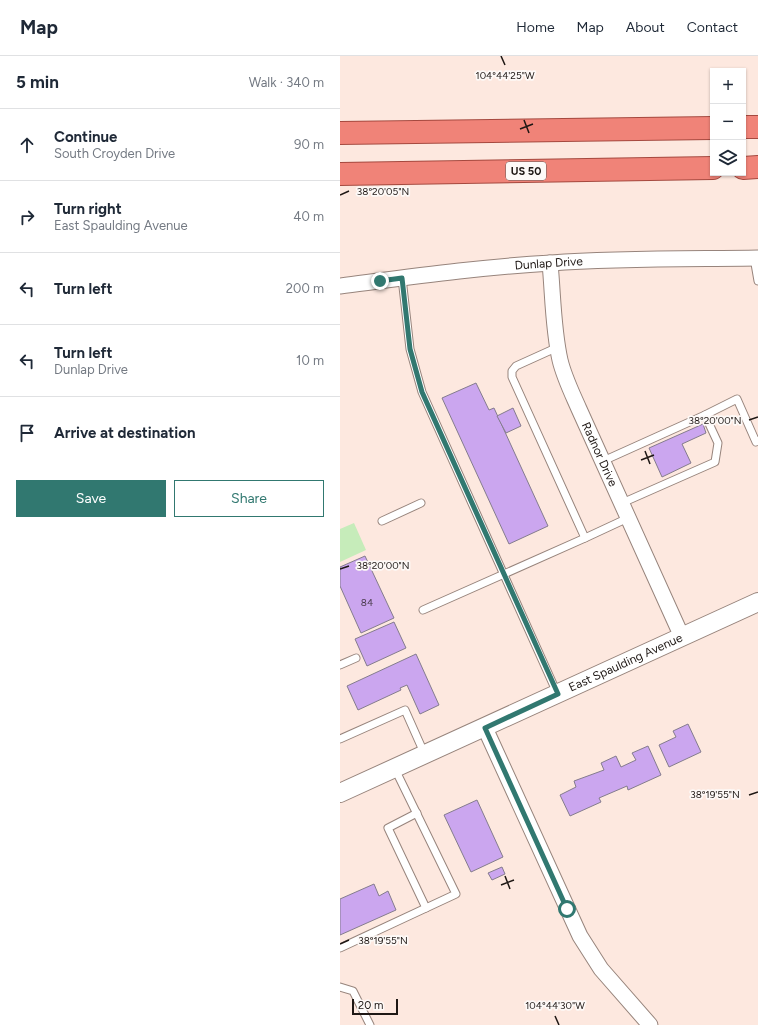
<!DOCTYPE html>
<html lang="en">
<head>
<meta charset="utf-8">
<style>
  :root { --surface:#fff; --page:#f6f6f7; --text:#1f2937; --muted:#747a83; --line:#e0e1e3; --accent:#317870 }
  body { margin:0; font-family:Figtree,sans-serif; background:var(--page); color:var(--text) }
  .controls { position:absolute; right:12px; top:12px; display:grid; overflow:hidden; border-radius:0px; box-shadow:0 1px 3px #0004 }
  .controls button { width:36px; height:36px; display:grid; place-items:center; padding:0; border:0; border-bottom:1px solid var(--line); background:var(--surface); color:var(--text); font:20px sans-serif }
  .scale { position:absolute; left:12px; bottom:10px; width:46px; box-sizing:border-box; padding-left:4px; border:2px solid #1e1714; border-top:0; font-size:11px; line-height:14px; white-space:nowrap; color:#1e1714; -webkit-text-stroke:3px #fdf9f7; paint-order:stroke }
  .stop { position:absolute; width:12px; height:12px; margin:-9px; border:3px solid #317870; border-radius:50%; background:#fff }
  .stop.end { background:#317870; border-color:#fff; box-shadow:0 1px 4px #0008 }
  .list { margin:0; padding:0; list-style:none }
  h2 { display:flex; justify-content:space-between; align-items:center; height:52px; margin:0; padding:0 16px; font-size:17px }
  h2 small { font-size:13px; font-weight:400; color:var(--muted) }
  .list li { display:grid; grid-template-columns:26px 1fr auto; gap:12px; align-items:center; box-sizing:border-box; height:72px; padding:0 16px; border-top:1px solid var(--line) }
  .list b { display:block; font-size:15px; white-space:nowrap }
  .list p { margin:0; font-size:13px; white-space:nowrap; color:var(--muted) }
  .list em { font-size:13px; font-style:normal; color:var(--muted) }
  .actions { display:flex; gap:8px; padding:12px 16px }
  .actions a { flex:1; padding:9px 0; border:1px solid var(--accent); border-radius:0px; text-align:center; font-size:14px; color:var(--accent) }
  .actions .main { background:var(--accent); color:#fff }
  .icon { flex:none; width:22px; height:22px; fill:none; stroke:currentColor; stroke-width:2; stroke-linecap:round; stroke-linejoin:round }
  .map { position:relative; flex:none; width:418px; height:969px; overflow:hidden }
  header { display:flex; align-items:center; gap:24px; box-sizing:border-box; height:56px; padding:0 20px; background:var(--surface); border-bottom:1px solid var(--line) }
  header strong { font-size:19px }
  nav { display:flex; gap:22px; margin-inline-start:auto; font-size:14px }
  main { display:flex }
  aside { flex:1; background:var(--surface) }
  .map>svg:first-child { display:block }
</style>
</head>
<body>
<header>
<strong>Map</strong>
<nav><a>Home</a><a>Map</a><a>About</a><a>Contact</a></nav>
</header>
<main>
<aside>
<h2>5 min<small>Walk · 340 m</small></h2>
<ul class="list">
<li><svg class="icon" aria-label="ahead" viewBox="0 0 24 24"><path d="M12 20V5M6 11l6-6 6 6"/></svg><div><b>Continue</b><p>South Croyden Drive</p></div><em>90 m</em></li>
<li><svg class="icon" aria-label="right" viewBox="0 0 24 24"><path d="M7 20v-9h11M14 6l5 5-5 5"/></svg><div><b>Turn right</b><p>East Spaulding Avenue</p></div><em>40 m</em></li>
<li><svg class="icon" aria-label="left" viewBox="0 0 24 24"><path d="M17 20v-9H6M10 6l-5 5 5 5"/></svg><div><b>Turn left</b></div><em>200 m</em></li>
<li><svg class="icon" aria-label="left" viewBox="0 0 24 24"><path d="M17 20v-9H6M10 6l-5 5 5 5"/></svg><div><b>Turn left</b><p>Dunlap Drive</p></div><em>10 m</em></li>
<li><svg class="icon" aria-label="arrive" viewBox="0 0 24 24"><path d="M6 21V4h12l-3 4 3 4H6"/></svg><div><b>Arrive at destination</b></div></li>
</ul>
<div class="actions"><a class="main">Save</a><a>Share</a></div>
</aside>
<div class="map">
<svg width="418" height="969" viewBox="0 0 418 969">
  <rect width="100%" height="100%" fill="#fde8df"/>
  <polygon fill="#c6ecba" points="14,467 26,494 0,506 0,473"/>
  <g fill="#cba6ef" stroke="#847c8d">
    <polygon points="136,327 149,354 154,352 208,470 169,488 102,342"/>
    <polygon points="173,352 181,370 166,377 157,360"/>
    <polygon points="363,368 366,377 342,388 351,407 322,421 309,392"/>
    <polygon points="25,500 54,562 21,577 0,530 0,511"/>
    <polygon points="54,566 66,592 27,610 15,583"/>
    <polygon points="76,598 99,649 80,658 67,629 60,632 61,634 18,654 7,630"/>
    <polygon points="348,668 361,696 329,711 319,689 336,681 333,675"/>
    <polygon points="308,690 321,719 288,734 287,730 259,742 261,746 230,760 220,739 236,731 234,725 264,714 261,707 276,700 281,711 296,704 292,697"/>
    <polygon points="137,744 163,801 131,816 104,759"/>
    <polygon points="162,811 165,818 152,824 148,817"/>
    <polygon points="34,828 39,840 48,835 56,854 0,879 0,843"/>
  </g>
  <g fill="none" stroke-linecap="round" stroke-linejoin="round">
    <g stroke="#97847c" stroke-width="9">
      <g id="service">
        <polyline points="414,202 418,225"/>
        <polyline points="62,222 70,293 82,336 217,637"/>
        <polyline points="365,359 397,343 416,386 418,385"/>
        <polyline points="263,405 365,359 378,387 375,406 282,447"/>
        <polyline points="42,465 81,447"/>
        <polyline points="245,482 288,462"/>
        <polyline points="83,554 245,482 172,321 172,315 176,310 218,291"/>
        <polyline points="0,609 16,602"/>
        <polyline points="0,683 65,654 85,699"/>
        <polyline points="77,757 48,772 86,852"/>
        <polyline points="0,892 116,838 55,713"/>
        <polyline points="0,931 13,935 30,969"/>
      </g>
    </g>
    <g stroke="#97847c" stroke-width="17">
      <g id="minor">
        <path id="s1" d="M210,207c3,32 3,66 10,97 4,17 12,33 19,49l103,228"/>
        <path id="s2" d="M0,230c70,-9 141,-19 211,-23 69,-5 138,-4 207,-5"/>
        <polyline points="145,672 240,880 261,913 310,969"/>
      </g>
    </g>
    <g stroke="#97847c" stroke-width="20">
      <g id="tertiary">
        <path id="s3" d="M0,737l418,-191"/>
      </g>
    </g>
    <g stroke="#a5493f" stroke-width="24">
      <g id="trunk">
        <polyline points="403,71 418,71"/>
        <polyline points="0,77 373,72"/>
        <polyline points="403,112 418,111"/>
        <polyline points="0,118 373,112"/>
      </g>
    </g>
    <use href="#service" stroke="#fff" stroke-width="7"/>
    <use href="#minor" stroke="#fff" stroke-width="15"/>
    <use href="#tertiary" stroke="#fff" stroke-width="18"/>
    <use href="#trunk" stroke="#f08378" stroke-width="22"/>
  </g>
  <g fill="none" stroke-linecap="round" stroke-linejoin="round">
    <polyline stroke="#317870" stroke-width="5" points="40,225 62,222 70,293 82,336 218,638 145,672 227,853"/>
  </g>
  <path fill="none" stroke="#1e1714" stroke-width="1.5" d="M161,0l4,9M184,64l5,13M180,73l13,-5M0,139l9,-4M409,364l9,-3M305,395l5,13M301,404l13,-5M0,513l9,-3M409,739l9,-3M165,820l5,13M161,829l13,-5M0,888l9,-4M215,960l4,9"/>
  <g text-anchor="middle" dominant-baseline="central" stroke-width="3.5" stroke-linejoin="round" paint-order="stroke">
    <g font-size="10" fill="#493b4b">
      <text x="27" y="546">84</text>
    </g>
    <rect fill="#fdf9f7" stroke="#615b58" stroke-width="1" x="166" y="106" width="40" height="18" rx="3"/>
    <g font-size="11" font-weight="bold" fill="#1e1714">
      <text x="186" y="115">US 50</text>
    </g>
    <g font-size="12" fill="#1e1714" stroke="#fdf9f7">
      <text stroke="none"><textPath href="#s2" startOffset="210">Dunlap Drive</textPath></text>
      <text stroke="none"><textPath href="#s1" startOffset="200">Radnor Drive</textPath></text>
      <text stroke="none"><textPath href="#s3" startOffset="314">East Spaulding Avenue</textPath></text>
    </g>
  </g>
  <g font-size="10" text-anchor="middle" fill="#1e1714" stroke="#fdf9f7" stroke-width="3.5" stroke-linejoin="round" paint-order="stroke">
    <text x="165" y="23">104°44'25"W</text>
    <text x="43" y="139">38°20'05"N</text>
    <text x="375" y="368">38°20'00"N</text>
    <text x="43" y="513">38°20'00"N</text>
    <text x="375" y="742">38°19'55"N</text>
    <text x="43" y="888">38°19'55"N</text>
    <text x="215" y="953">104°44'30"W</text>
  </g>
</svg>
<div class="controls">
<button>+</button>
<button>−</button>
<button><svg class="icon" aria-label="layers" viewBox="0 0 24 24"><path d="M12 4l9 5-9 5-9-5zM3 14l9 5 9-5"/></svg></button>
</div>
<div class="scale">20 m</div>
<div class="stop" style="left:227px;top:853px"></div>
<div class="stop end" style="left:40px;top:225px"></div>
</div>
</main>
</body>
</html>
